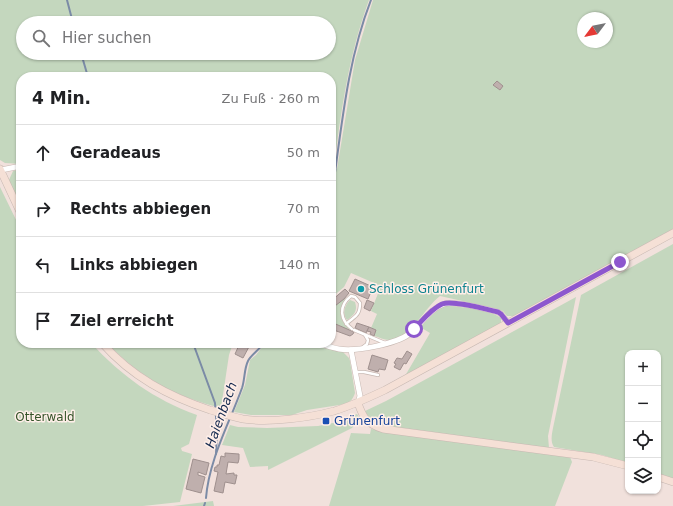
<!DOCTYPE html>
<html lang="de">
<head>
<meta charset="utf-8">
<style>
  :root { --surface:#fff; --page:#f2f2f2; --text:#202124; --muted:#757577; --line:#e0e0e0 }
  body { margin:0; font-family:"DejaVu Sans",sans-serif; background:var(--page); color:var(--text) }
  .controls { position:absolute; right:12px; bottom:12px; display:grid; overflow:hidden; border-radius:8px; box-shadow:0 1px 3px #0004 }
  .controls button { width:36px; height:36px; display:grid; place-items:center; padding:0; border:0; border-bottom:1px solid var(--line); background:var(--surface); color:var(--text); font:20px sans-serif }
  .compass { position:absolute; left:577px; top:12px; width:36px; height:36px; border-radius:50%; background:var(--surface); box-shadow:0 1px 3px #0004; rotate:238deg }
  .stop { position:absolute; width:12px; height:12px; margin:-9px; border:3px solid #8d57ce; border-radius:50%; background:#fff }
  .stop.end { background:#8d57ce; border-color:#fff; box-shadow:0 1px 4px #0008 }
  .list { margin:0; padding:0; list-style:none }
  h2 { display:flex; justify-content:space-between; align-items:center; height:52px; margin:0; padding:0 16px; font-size:17px }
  h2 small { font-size:13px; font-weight:400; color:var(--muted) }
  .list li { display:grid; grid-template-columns:26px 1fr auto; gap:12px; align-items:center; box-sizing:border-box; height:56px; padding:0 16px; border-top:1px solid var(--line) }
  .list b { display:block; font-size:15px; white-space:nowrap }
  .list em { font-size:13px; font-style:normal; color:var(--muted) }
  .icon { flex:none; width:22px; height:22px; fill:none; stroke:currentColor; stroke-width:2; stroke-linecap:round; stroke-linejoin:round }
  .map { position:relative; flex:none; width:673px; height:506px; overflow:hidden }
  .search { position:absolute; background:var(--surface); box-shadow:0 1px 3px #0004; left:16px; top:16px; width:320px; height:44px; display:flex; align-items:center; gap:10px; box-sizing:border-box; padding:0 14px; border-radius:22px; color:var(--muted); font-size:15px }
  .panel { position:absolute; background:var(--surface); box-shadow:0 1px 3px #0004; left:16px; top:72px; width:320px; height:276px; border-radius:16px }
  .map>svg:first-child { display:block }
</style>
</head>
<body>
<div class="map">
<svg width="673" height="506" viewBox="0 0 673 506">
  <rect width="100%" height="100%" fill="#f1e1dc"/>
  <g fill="#c4d7be" fill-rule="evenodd">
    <path d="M0,0h369c-20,54 -28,111 -35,168l3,1 18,-109 18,-60h300v229l-159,87h-7l-4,-5 -9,-3 -54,-12c-16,12 -29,43 -51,44 -5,0 -10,-3 -15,-4l2,-6 -5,-2 6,-14 -6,-3 10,-25 -30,-13 -7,14 -13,11v-221h-310v87l-16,-1 -5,-3zM583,18h24v24h-24zM23,23h306v30h-306z"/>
    <polygon points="21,169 21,206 9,180 13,171"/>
    <path d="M0,187l21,43v113h70c31,33 62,56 106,72l-8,29 -8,4 1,3 10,3 -12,48 -37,4h-143z"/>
    <path d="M673,244v235l-15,-6v-120h-30v110l-26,-8 -48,-8c-4,-6 -2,-13 -1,-19l28,-133z"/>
    <path d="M346,297c-7,15 -8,22 5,34l-20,-9v-13z"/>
    <path d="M576,297l-28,139 1,12 -168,-23c-7,-4 -13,-7 -16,-14l21,-10z"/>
    <path d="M350,300l5,2c3,9 -1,13 -8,18 -5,-6 -3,-14 3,-20z"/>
    <path d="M444,306c11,-1 50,5 57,12v4l-1,2 -95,52 25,-43 -10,-6 14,-14z"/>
    <path d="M107,343h126l-4,12 -8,53c-47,-12 -80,-30 -114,-65z"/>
    <path d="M265,343h48l11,5 19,4 6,6 1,3 5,32c-2,6 -4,8 -9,11l-39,6 -15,5h-41l-17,-3 11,-27 5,-25 6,-5z"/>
    <path d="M357,414l2,3c-1,5 -3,7 -7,11l-84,42v-4l-18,1 -7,-19 -21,-3 8,-20 8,2 29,1 51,-2 15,-3z"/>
    <polygon points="371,429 390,433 570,457 572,462 555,506 329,506 351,433 370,434"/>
    <polygon points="213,501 214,506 173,506"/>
  </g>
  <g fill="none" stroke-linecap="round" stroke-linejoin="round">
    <g stroke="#7b8ba6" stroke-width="2">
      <polyline points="67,0 73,23"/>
      <polyline points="81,53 88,77"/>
      <path d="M331,201c10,-67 15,-137 40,-201"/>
      <polyline points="193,343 215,403 217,430 216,454"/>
      <path d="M206,498c3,-38 23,-74 36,-110 3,-9 2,-19 6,-27 2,-5 12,-12 16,-18"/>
      <polyline points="204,506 205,503"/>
    </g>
  </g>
  <g fill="#bfafad" stroke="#9f908e">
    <polygon points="497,81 503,86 500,90 493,85"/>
    <polygon points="355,279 373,287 368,299 349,291"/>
    <polygon points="345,289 349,293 344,299 331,309 331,301"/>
    <polygon points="367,300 374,303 370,311 364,308"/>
    <polygon points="331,322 354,332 353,334 350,336 331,329"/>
    <polygon points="357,323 369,327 366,333 355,328"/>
    <polygon points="369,327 376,330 374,336 370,334 371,332 367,331"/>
    <polygon points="240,343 251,343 243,358 235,354"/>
    <polygon points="407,351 412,354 406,364 404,363 400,370 394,367 396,364 394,363 397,358 402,359"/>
    <polygon points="372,355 388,360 385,370 379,369 378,372 368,369"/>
    <polygon points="225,453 239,454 239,459 238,463 228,462 226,474 234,473 234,475 237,475 235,484 225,482 223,493 214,491 218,472 214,471 215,467 217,467 217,465 219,465 221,456 225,457"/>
    <polygon points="193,459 209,463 206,475 198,472 198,475 205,477 201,493 186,489"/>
  </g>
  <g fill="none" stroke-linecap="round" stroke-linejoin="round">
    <g stroke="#c7b8b2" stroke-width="4">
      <g id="lane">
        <path d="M346,324c9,-8 14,-8 14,-21l-5,-6 -4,-1c-13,10 -11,24 1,33"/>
        <polyline points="354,330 385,343"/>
        <polyline points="363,347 367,344 368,340 365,335"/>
        <polyline points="355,372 364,372 378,375"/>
      </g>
    </g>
    <g stroke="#c7b8b2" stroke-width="6">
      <g id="street">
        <polyline points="1,170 21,166"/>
        <path d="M318,343c7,2 14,5 21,6 16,3 57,-5 70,-15 12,-9 20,-25 35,-30 10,-4 42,5 54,8l3,2 7,9"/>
        <polyline points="351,350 360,396 358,403"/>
      </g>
    </g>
    <g stroke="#c7b8b2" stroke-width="8">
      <g id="secondary">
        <polyline points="0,169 21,214"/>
        <path d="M102,343c30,34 66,53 108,67 11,3 22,7 33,9 26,4 65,-1 91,-8 17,-5 34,-13 51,-21l288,-157"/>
        <path d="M358,403c5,15 9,21 25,26l210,28 35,9"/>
        <polyline points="658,477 673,482"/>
      </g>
    </g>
    <use href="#lane" stroke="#fff" stroke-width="2.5"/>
    <use href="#street" stroke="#fff" stroke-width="5"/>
    <use href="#secondary" stroke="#f5e0d6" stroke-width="7"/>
  </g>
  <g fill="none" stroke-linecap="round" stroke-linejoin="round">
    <path stroke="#8d57ce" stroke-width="5" d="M414,329c8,-8 17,-20 28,-25 11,-4 43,5 56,8l3,2 7,9 112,-61"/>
  </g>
  <circle fill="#0f9aa8" stroke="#ffefe9" stroke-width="1.5" cx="361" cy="289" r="4"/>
  <rect fill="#1a4fb4" stroke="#ffefe9" stroke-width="1.5" x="322" y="417" width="8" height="8" rx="2"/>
  <g text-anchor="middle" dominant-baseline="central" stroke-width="3" stroke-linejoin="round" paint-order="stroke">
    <g font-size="12" fill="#0d838f" stroke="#ffefe9" text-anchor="start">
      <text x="369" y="289">Schloss Grünenfurt</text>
    </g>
    <g font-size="12" fill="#36542a" stroke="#ffefe9">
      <text x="45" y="417">Otterwald</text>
    </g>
    <g font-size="12" fill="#164399" stroke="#ffefe9" text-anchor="start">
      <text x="334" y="421">Grünenfurt</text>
    </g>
    <g font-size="13" font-style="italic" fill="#14294f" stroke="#ffefe9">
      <text transform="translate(221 415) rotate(-70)">Haienbach</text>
    </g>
  </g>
</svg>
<div class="controls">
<button>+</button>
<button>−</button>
<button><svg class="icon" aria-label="locate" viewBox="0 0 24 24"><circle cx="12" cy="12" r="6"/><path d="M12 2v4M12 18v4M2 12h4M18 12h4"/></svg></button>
<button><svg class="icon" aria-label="layers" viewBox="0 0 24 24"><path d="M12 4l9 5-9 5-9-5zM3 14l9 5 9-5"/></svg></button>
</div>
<svg class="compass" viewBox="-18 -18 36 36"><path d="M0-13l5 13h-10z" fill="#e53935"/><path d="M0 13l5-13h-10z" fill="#757577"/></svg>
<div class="stop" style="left:414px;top:329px"></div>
<div class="stop end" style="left:620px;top:262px"></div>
<div class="search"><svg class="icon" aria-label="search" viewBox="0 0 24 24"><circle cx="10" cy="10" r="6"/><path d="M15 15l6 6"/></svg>Hier suchen</div>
<section class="panel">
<h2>4 Min.<small>Zu Fuß · 260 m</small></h2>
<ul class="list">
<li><svg class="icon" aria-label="ahead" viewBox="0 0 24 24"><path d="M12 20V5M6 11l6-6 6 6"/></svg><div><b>Geradeaus</b></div><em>50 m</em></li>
<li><svg class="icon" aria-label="right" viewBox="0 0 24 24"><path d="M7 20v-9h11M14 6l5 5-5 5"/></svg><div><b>Rechts abbiegen</b></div><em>70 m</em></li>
<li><svg class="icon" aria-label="left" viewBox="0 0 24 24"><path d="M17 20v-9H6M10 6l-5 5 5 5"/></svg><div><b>Links abbiegen</b></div><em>140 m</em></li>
<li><svg class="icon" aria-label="arrive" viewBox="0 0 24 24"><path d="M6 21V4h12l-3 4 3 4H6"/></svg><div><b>Ziel erreicht</b></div></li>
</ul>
</section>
</div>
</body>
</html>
